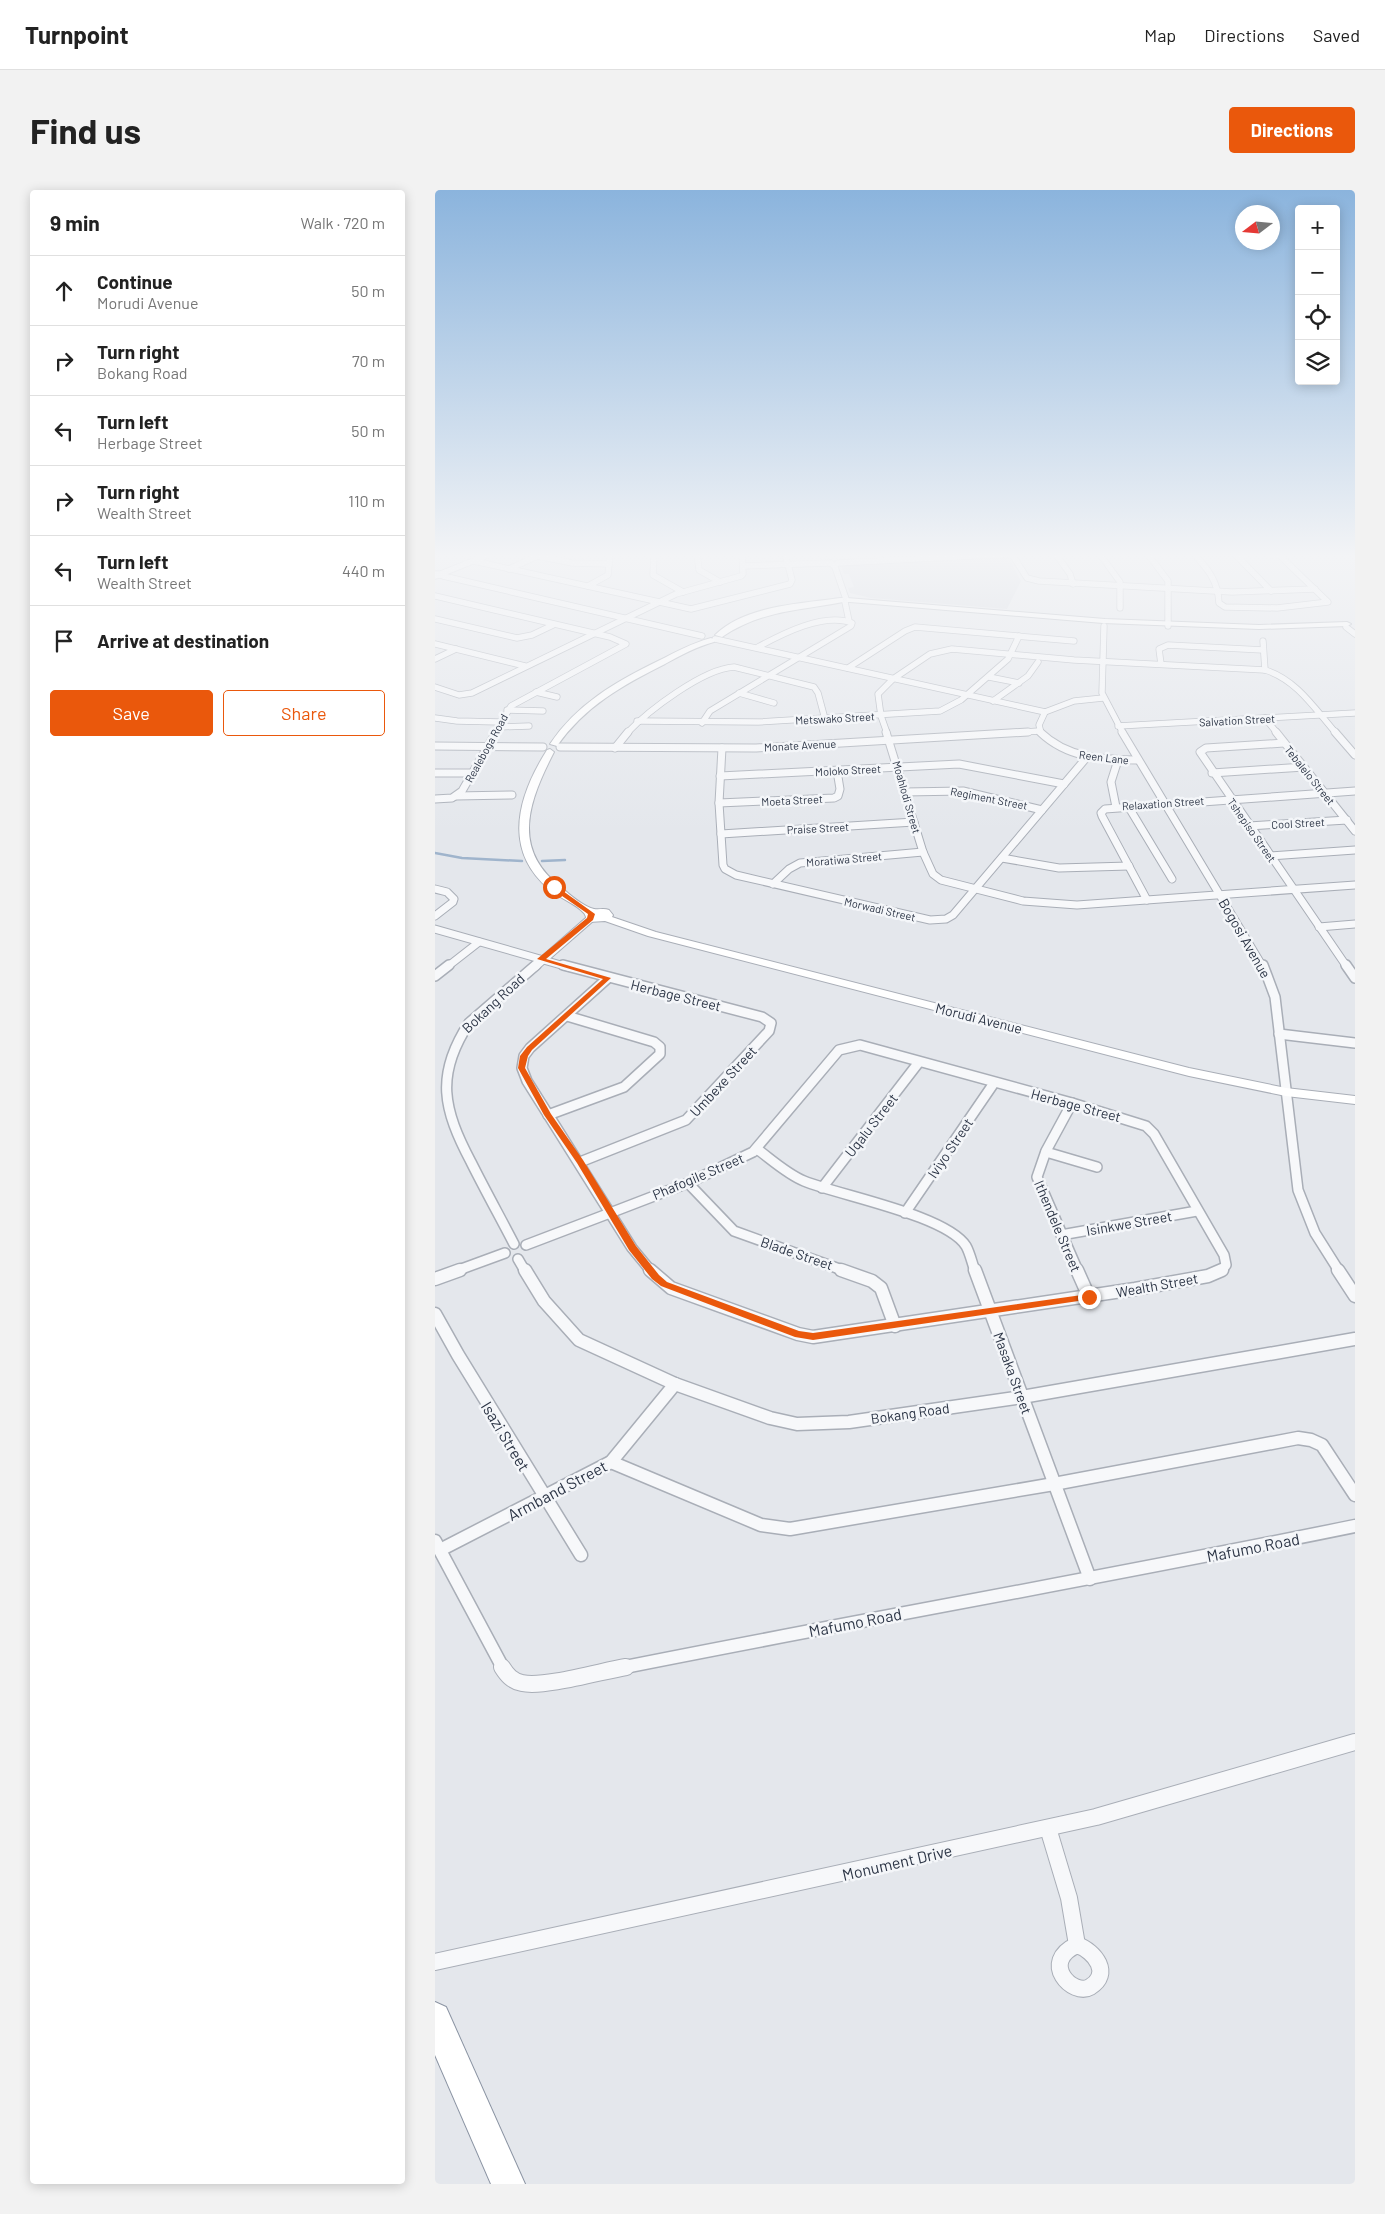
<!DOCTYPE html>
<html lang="en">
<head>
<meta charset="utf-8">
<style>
  :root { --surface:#fff; --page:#f2f2f2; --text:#222; --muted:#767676; --line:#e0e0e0; --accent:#ea580c }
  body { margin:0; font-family:Barlow,sans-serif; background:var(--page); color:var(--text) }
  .controls { position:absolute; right:15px; top:15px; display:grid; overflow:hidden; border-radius:5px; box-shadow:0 2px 12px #0003 }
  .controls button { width:45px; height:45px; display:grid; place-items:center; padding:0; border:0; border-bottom:1px solid var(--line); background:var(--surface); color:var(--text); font:25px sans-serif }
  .compass { position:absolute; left:800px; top:15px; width:45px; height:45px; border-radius:50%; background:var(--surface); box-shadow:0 2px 12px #0003; rotate:254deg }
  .stop { position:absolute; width:15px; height:15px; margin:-11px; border:4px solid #ea580c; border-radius:50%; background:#fff }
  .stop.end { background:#ea580c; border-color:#fff; box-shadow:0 1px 5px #0008 }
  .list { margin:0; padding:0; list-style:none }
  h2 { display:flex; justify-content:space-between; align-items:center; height:65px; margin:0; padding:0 20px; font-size:21px }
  h2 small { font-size:16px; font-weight:400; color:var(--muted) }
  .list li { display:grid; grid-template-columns:32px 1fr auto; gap:15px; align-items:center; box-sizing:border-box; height:70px; padding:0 20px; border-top:1px solid var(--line) }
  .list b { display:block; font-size:19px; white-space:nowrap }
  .list p { margin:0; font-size:16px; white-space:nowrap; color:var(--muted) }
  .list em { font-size:16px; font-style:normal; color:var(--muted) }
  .actions { display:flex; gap:10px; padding:15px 20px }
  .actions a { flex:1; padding:11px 0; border:1px solid var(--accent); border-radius:5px; text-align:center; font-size:18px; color:var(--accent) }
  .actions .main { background:var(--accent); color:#fff }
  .icon { flex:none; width:28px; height:28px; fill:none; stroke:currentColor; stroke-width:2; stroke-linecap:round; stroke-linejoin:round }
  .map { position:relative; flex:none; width:920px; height:1994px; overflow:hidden; border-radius:5px }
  header { display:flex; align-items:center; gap:30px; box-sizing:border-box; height:70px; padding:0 25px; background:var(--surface); border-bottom:1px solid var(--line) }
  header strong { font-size:24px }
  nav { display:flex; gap:28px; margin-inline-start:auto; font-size:18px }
  .intro { display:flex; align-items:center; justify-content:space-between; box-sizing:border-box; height:120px; padding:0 30px }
  h1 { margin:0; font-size:35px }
  .button { padding:12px 22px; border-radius:5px; background:var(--accent); color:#fff; font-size:18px; font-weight:700 }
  main { display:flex; gap:30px; padding:0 30px }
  aside { flex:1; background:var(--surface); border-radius:5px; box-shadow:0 2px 12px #0003 }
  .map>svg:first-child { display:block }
</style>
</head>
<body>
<header>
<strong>Turnpoint</strong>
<nav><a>Map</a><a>Directions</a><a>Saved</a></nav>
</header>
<div class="intro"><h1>Find us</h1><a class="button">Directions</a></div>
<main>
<aside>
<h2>9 min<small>Walk · 720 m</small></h2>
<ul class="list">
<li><svg class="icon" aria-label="ahead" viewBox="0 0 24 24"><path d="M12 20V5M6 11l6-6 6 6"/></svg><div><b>Continue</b><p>Morudi Avenue</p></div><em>50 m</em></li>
<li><svg class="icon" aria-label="right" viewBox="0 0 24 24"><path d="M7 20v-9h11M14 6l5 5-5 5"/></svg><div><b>Turn right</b><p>Bokang Road</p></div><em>70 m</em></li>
<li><svg class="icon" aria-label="left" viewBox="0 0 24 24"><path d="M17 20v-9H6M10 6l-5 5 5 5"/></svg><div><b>Turn left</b><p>Herbage Street</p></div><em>50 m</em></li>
<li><svg class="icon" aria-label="right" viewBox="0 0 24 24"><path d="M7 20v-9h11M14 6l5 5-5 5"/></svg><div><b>Turn right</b><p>Wealth Street</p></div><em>110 m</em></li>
<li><svg class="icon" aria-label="left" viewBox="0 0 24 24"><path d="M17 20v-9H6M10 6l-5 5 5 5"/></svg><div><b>Turn left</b><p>Wealth Street</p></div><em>440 m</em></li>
<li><svg class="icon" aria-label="arrive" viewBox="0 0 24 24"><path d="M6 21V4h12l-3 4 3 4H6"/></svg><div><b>Arrive at destination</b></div></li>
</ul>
<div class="actions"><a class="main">Save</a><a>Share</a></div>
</aside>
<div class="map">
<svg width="920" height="1994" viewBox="0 0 920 1994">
  <rect width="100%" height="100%" fill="#e4e7ec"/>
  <polygon fill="#d2d6de" points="568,366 573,367 586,391 572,419 436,408 415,403 413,398 419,397 414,384 409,384 406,375"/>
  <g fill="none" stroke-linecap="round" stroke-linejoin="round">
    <g stroke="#9fb4cc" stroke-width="2.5">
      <polyline points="0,663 27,668 87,671"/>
      <polyline points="107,671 130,670"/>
    </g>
    <g stroke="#a9aeb7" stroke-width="7">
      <g id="street-far4">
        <polyline points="219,363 218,385 248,402"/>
        <polyline points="262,363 264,380 285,392"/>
        <polyline points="576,363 592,388 604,391 797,402 880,399"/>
        <polyline points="620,363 635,384 638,394"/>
        <polyline points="664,363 685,392 685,418"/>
        <polyline points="712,363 733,391 733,436"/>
        <path d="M758,363c15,16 25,28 26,50l6,4 52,1 51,-6 -51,-49"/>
        <polyline points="799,363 836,401"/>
        <polyline points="759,364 796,363"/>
        <polyline points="103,366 137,373 174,374"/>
        <polyline points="39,371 256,419 355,394 357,390 350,363"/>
        <polyline points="396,373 400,377 411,409"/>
        <polyline points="403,373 576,364"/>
        <polyline points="309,376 394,373"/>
        <polyline points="74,379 107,364"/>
        <polyline points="8,383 58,363"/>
        <polyline points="0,384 10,384 0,386"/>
        <polyline points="8,386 267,446"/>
        <polyline points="153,396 173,385 175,363"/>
        <polyline points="0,406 175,447 191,454 76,516 60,543"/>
        <polyline points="410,412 414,431"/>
        <polyline points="0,429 82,448 97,445 118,435"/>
        <polyline points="669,436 667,503 688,543"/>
        <polyline points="911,437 920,444"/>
        <polyline points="280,449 610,522"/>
        <polyline points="828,451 830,480"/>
        <polyline points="0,454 90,476"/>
        <polyline points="0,469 21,459"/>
        <polyline points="726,474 724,459 733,455 828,460"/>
        <polyline points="413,478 470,441 480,437 639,451"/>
        <polyline points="554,487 584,493"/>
        <polyline points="0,497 24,505 37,503 241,404 306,386 308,384 307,363"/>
        <polyline points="101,502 122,507"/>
        <polyline points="304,503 339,513"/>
        <polyline points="558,511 593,486 603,472"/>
        <polyline points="72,520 108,521"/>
        <polyline points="0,528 22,531 65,532"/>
        <polyline points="830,528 842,543"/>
        <polyline points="202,531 323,532 505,521 526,510 573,469 584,446"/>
        <path d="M267,533l8,-12 141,-85 1,-3c-28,-11 -70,11 -94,24"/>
        <polyline points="683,536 920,523"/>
        <polyline points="63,537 94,536"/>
        <path d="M192,543c22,-23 76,-64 107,-66l80,20 4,6 7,26"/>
        <path d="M452,543l-6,-17 -3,-22 15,-15 37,-25 22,-5 122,11 191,10c31,9 50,39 71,63"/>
        <polyline points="572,543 604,541"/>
        <polyline points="606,543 604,535 610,522 639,511 668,508"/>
      </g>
    </g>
    <g stroke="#a9aeb7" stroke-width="9">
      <g id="street-far3">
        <polyline points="451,542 488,662 498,684 506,690 588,711 642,715 920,695"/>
        <path d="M605,542c27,26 62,28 98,28"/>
        <polyline points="687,542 828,777"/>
        <polyline points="841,542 920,641"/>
        <polyline points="900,542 920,565"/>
        <polyline points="849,553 771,558 765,562 912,777"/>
        <polyline points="0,556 108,557"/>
        <polyline points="125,557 321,558 593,542"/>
        <polyline points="180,558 193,542"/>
        <polyline points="287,558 284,613 288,675 290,679 301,685 495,730 511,729 518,725 652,567"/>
        <polyline points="0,583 38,583"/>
        <polyline points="777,583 869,577"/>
        <polyline points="285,586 524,574 629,594"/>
        <polyline points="470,602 528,601 607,620"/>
        <polyline points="21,606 77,605"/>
        <polyline points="0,609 17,608 27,601 61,542"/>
        <polyline points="284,613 399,608 403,606 405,599 402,581"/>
        <polyline points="693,616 737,689"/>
        <polyline points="681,617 676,592 683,570"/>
        <polyline points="814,636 912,630"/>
        <polyline points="286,644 479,632"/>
        <polyline points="835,666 920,660"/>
        <polyline points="567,668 624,678 694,676"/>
        <polyline points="338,694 354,679 365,673 488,662"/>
        <polyline points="0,699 12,702 19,709 18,712 0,726"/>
        <polyline points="712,710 667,626 666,623 670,619 920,601"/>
        <polyline points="884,737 920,734"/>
        <polyline points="0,739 133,777"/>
        <polyline points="12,777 44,752"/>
        <polyline points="100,777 155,729"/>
      </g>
    </g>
    <g stroke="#a9aeb7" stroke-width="12">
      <g id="street-far2">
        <polyline points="128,775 327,827 336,833 334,841 251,930 145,972"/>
        <polyline points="828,775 840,807 863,1000 880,1043 904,1081"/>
        <polyline points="911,775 920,788"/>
        <polyline points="0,786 14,775"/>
        <polyline points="173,788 95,858 89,866 87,878 92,891 175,1023"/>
        <polyline points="844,844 920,853"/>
        <polyline points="637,913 611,961 602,987 643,1081"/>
        <polyline points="113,925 189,897 225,864 225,857 219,852 132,826"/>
        <path d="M322,959c15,11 30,25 47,32 37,15 142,34 162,65 4,7 6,17 9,25"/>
        <polyline points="611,962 662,977"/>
        <polyline points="253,993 299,1041 410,1081"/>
        <polyline points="387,998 484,872"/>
        <polyline points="175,1023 197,1058 216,1081"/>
        <polyline points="175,1023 253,993 318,962 404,860 425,855 637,913 711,936 719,944 789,1065 791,1075 786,1081"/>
        <polyline points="470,1023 559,893"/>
        <polyline points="626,1045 762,1021"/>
        <path d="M79,1054c-14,-27 -29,-54 -43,-82 -28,-53 -36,-87 -2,-139l67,-58"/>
        <polyline points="91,1055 175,1023"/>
        <polyline points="83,1069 90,1081"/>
        <polyline points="21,1081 70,1063"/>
      </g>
    </g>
    <g stroke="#a9aeb7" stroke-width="15">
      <g id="street-far1">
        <polyline points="90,1080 109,1111 144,1150 240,1194 335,1228 362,1234 414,1232 587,1207 920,1149"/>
        <polyline points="215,1080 236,1098 363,1144 378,1147 700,1099 773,1086 787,1080"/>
        <polyline points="406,1080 437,1091 446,1098 460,1136"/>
        <polyline points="540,1080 655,1389"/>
        <polyline points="642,1080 654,1107"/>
        <polyline points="903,1080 920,1106"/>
        <polyline points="0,1089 25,1080"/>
        <polyline points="0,1124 23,1165 146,1365"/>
        <polyline points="176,1272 326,1335 355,1339 619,1294 863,1248 876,1250 887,1255 920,1305"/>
        <polyline points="0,1351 68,1478"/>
        <polyline points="5,1360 176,1272 240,1194"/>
        <path d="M185,1478c245,-49 491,-92 735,-142"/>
      </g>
    </g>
    <g stroke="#a9aeb7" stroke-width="18">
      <g id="street">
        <path d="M67,1477c5,8 10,14 20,16 22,5 80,-12 104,-16"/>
        <polyline points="613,1638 634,1708 642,1755"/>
        <path d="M642,1755c18,6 35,29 13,42 -17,10 -51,-25 -13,-42z"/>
        <polyline points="0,1772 661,1627 920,1552"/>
      </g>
    </g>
    <g stroke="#a9aeb7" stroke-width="2">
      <g id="secondary">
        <path d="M405,408h3v4c-45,9 -81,8 -121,35l-7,-2c31,-30 85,-31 125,-37z"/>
        <polygon points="412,408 670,429 824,435 912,432 916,434 912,436 824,439 668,433 415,412 412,412"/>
        <path d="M276,448l4,2 -1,2c-18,5 -33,13 -49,22 -42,21 -80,42 -108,82l-7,-2c27,-40 65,-62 108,-83 18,-9 34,-18 53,-23z"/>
        <path d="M115,559l4,3c-25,49 -44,97 8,136 8,7 22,19 32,21 5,1 10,-1 15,1l4,5 -1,2 44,15 533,136 97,20 69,8v8l-69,-8 -97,-20 -541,-140 -43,-15 -16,1c-2,-2 -4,-8 -5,-9 -9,-10 -25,-15 -35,-24 -47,-40 -31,-93 -2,-139z"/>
      </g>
    </g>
    <g stroke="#8b94a3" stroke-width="2">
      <polygon id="highway" points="0,1812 11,1817 90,1994 56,1994 0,1865"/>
    </g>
    <use href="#street-far4" stroke="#f7f8fa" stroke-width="5.5"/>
    <use href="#street-far3" stroke="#f7f8fa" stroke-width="7"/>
    <use href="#street-far2" stroke="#f7f8fa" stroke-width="9"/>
    <use href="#street-far1" stroke="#f7f8fa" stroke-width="12"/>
    <use href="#street" stroke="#f7f8fa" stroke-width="16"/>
    <use href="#secondary" fill="#fff" fill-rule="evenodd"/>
    <use href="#highway" fill="#fff" fill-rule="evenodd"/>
  </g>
  <linearGradient id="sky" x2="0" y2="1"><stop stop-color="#8bb4dd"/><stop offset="0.57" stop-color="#f3f4f6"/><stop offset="1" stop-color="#f3f4f6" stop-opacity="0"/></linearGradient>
  <rect width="920" height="642" fill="url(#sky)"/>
  <polygon fill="#ea580c" points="117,696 121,696 160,724 158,730 111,769 176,788 97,860 93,866 90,878 116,924 148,970 201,1056 224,1085 232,1092 364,1141 378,1143 654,1104 657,1104 657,1109 378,1150 360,1147 226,1096 217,1089 194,1060 142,973 109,925 83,878 85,866 92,857 168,789 102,769 152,728 153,724 117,699"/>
  <g text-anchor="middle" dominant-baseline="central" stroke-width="5" stroke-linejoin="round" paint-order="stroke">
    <g font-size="11" fill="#2b3445" stroke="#f4f6f9">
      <text transform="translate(400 528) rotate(-3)">Metswako Street</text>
      <text transform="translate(802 530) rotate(-3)">Salvation Street</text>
      <text transform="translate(365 555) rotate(-3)">Monate Avenue</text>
      <text transform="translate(51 558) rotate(-61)">Realeboga Road</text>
      <text transform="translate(669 567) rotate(7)">Reen Lane</text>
      <text transform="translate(413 580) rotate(-3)">Moloko Street</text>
      <text transform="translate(875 585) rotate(51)">Tebalelo Street</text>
      <text transform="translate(472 607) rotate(74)">Moahlodi Street</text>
      <text transform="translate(554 608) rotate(11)">Regiment Street</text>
      <text transform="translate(357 610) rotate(-3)">Moeta Street</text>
      <text transform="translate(728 613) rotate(-4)">Relaxation Street</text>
      <text transform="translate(863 633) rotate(-3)">Cool Street</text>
      <text transform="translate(383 638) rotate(-3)">Praise Street</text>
      <text transform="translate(817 640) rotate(55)">Tshepiso Street</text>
      <text transform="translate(409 669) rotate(-5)">Moratiwa Street</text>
      <text transform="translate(445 719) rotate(13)">Morwadi Street</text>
    </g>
    <g font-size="14" fill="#2b3445" stroke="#f4f6f9">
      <text transform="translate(810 748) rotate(60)">Bogosi Avenue</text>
      <text transform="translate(241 805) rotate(14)">Herbage Street</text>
      <text transform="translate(58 813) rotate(-43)">Bokang Road</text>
      <text transform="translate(544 828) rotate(14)">Morudi Avenue</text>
      <text transform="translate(288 891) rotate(-47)">Umbexe Street</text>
      <text transform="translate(641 915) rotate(15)">Herbage Street</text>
      <text transform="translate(436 935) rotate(-52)">Uqalu Street</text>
      <text transform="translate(515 958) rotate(-56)">Iviyo Street</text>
      <text transform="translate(263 986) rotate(-23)">Phafogile Street</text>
      <text transform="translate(694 1033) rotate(-10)">Isinkwe Street</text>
      <text transform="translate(623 1036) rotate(67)">Ithendele Street</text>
      <text transform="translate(362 1063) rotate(19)">Blade Street</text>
      <text transform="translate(722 1095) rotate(-10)">Wealth Street</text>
      <text transform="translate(578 1183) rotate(70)">Masaka Street</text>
      <text transform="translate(475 1223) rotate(-8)">Bokang Road</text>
    </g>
    <g font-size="16" fill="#2b3445" stroke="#f4f6f9">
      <text transform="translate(71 1246) rotate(59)">Isazi Street</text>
      <text transform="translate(122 1300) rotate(-28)">Armband Street</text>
      <text transform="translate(818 1357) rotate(-11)">Mafumo Road</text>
      <text transform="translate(420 1432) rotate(-11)">Mafumo Road</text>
      <text transform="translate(462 1672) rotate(-13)">Monument Drive</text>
    </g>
  </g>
</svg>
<div class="controls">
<button>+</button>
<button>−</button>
<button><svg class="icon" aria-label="locate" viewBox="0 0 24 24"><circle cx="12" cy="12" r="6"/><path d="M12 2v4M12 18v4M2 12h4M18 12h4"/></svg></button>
<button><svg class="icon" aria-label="layers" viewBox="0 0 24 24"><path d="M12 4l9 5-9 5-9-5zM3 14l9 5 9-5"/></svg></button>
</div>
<svg class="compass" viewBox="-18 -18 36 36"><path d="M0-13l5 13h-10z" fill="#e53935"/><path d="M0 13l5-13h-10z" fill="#767676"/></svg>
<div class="stop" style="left:119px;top:697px"></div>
<div class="stop end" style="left:654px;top:1107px"></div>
</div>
</main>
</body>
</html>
